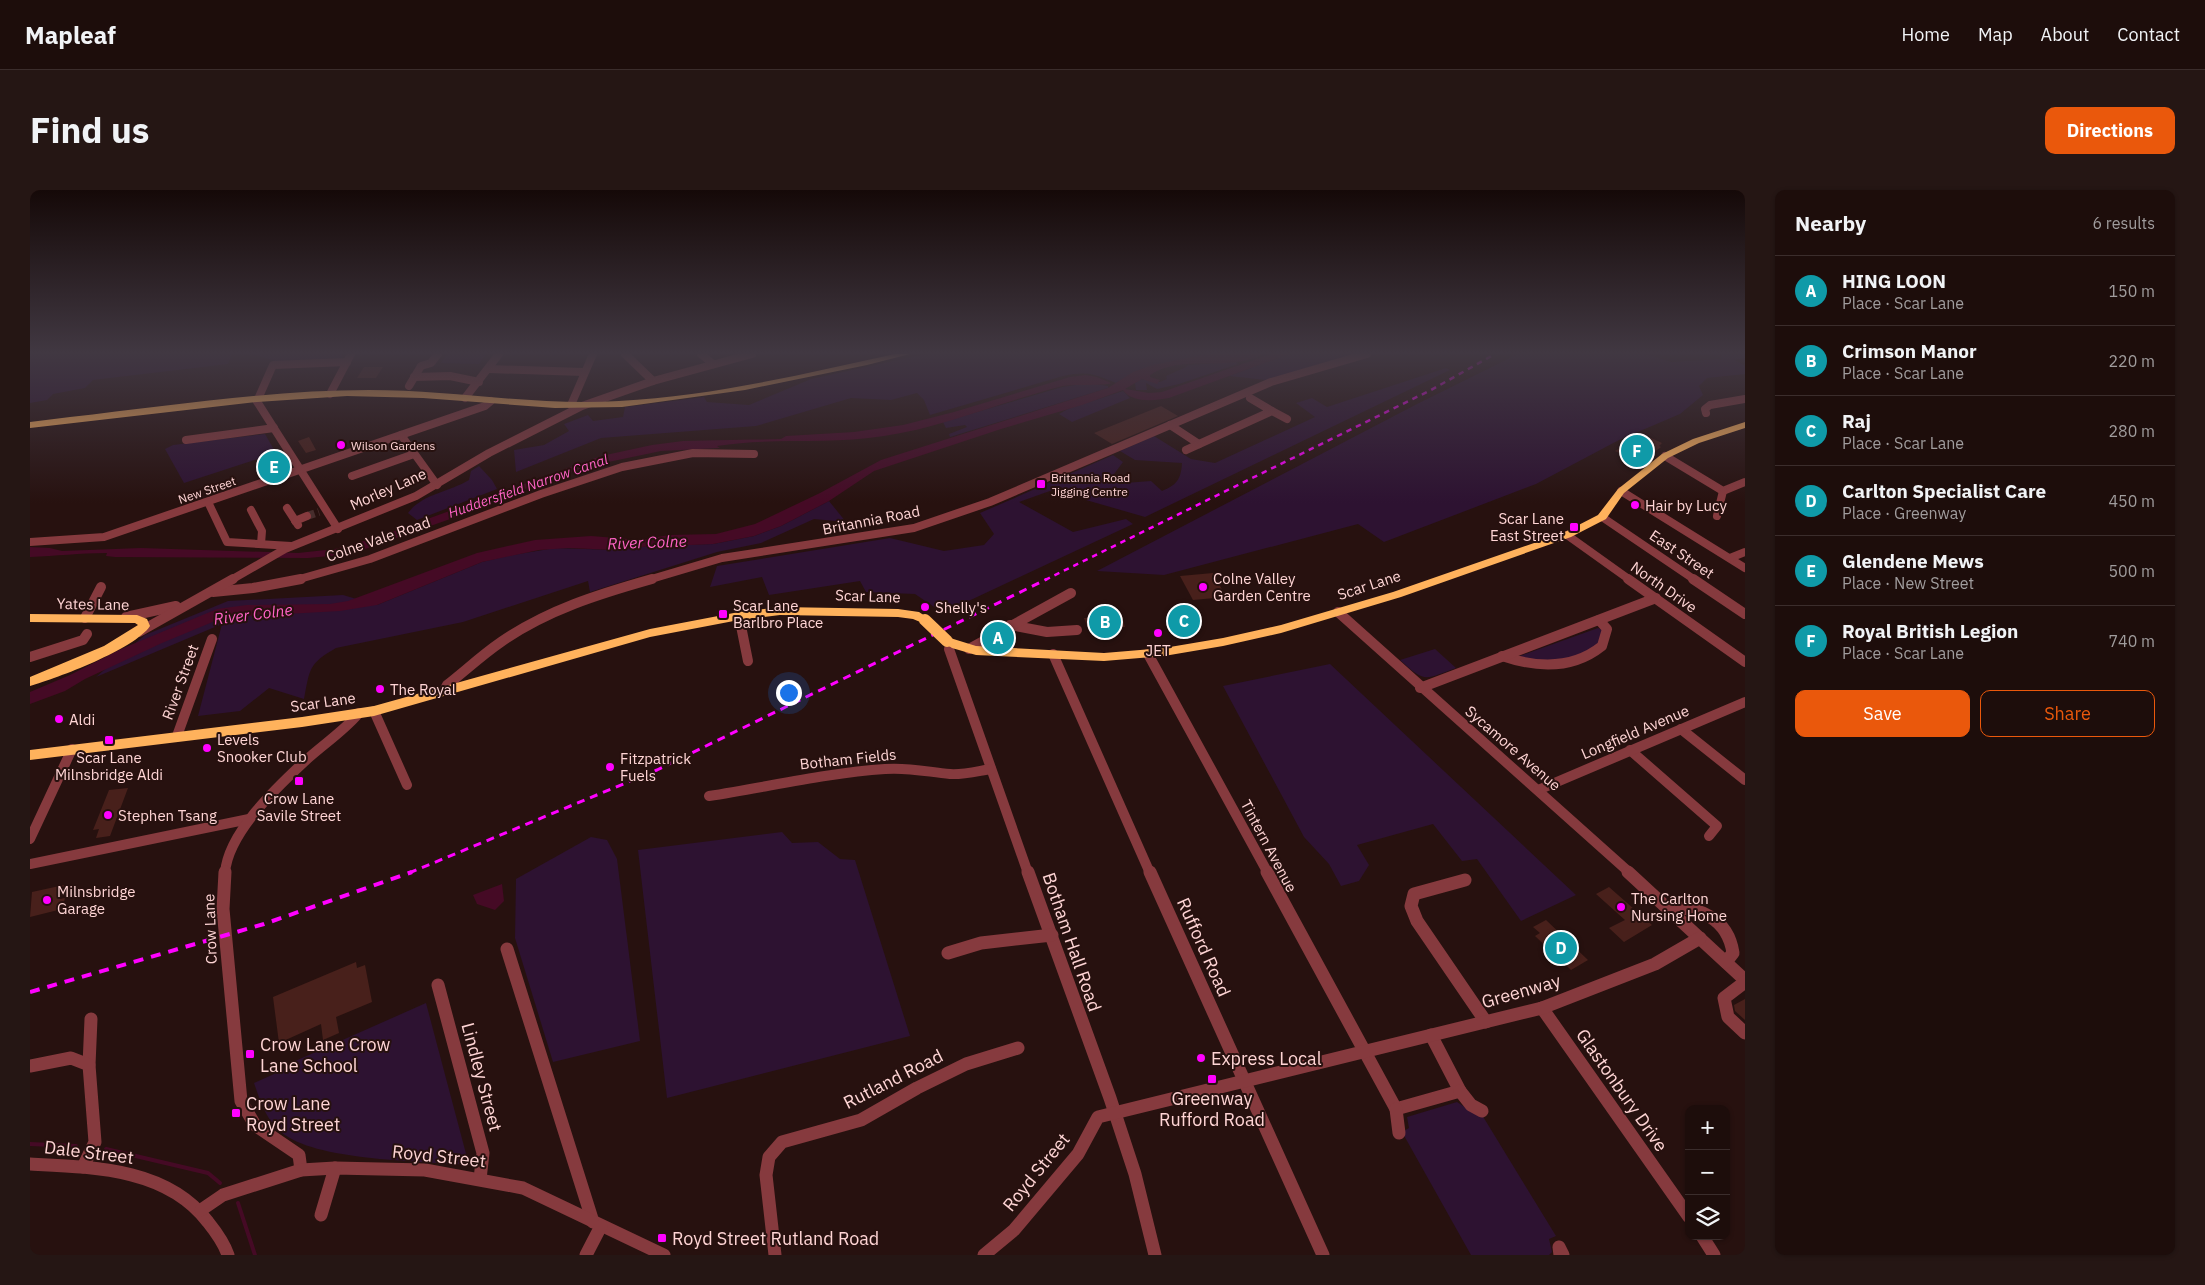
<!DOCTYPE html>
<html lang="en">
<head>
<meta charset="utf-8">
<style>
  :root { --surface:#1d0d0b; --page:#251614; --text:#f1f3f6; --muted:#a09c9d; --line:#3b2d2c; --accent:#ea580c }
  body { margin:0; font-family:"IBM Plex Sans",sans-serif; background:var(--page); color:var(--text) }
  .controls { position:absolute; right:15px; bottom:15px; display:grid; overflow:hidden; border-radius:10px; box-shadow:0 1px 4px #0004 }
  .controls button { width:45px; height:45px; display:grid; place-items:center; padding:0; border:0; border-bottom:1px solid var(--line); background:var(--surface); color:var(--text); font:25px sans-serif }
  .you { position:absolute; left:758px; top:502px; width:18px; height:18px; margin:-12px; border:4px solid #fff; border-radius:50%; background:#1a73e8; box-shadow:0 0 0 8px #1a73e833 }
  .badge { display:grid; place-items:center; width:32px; height:32px; border-radius:50%; background:var(--accent); color:#fff; font-size:16px; font-weight:700 }
  .pin { position:absolute; translate:-50% -50%; border:2px solid #fff; box-shadow:0 1px 5px #0006 }
  .list { margin:0; padding:0; list-style:none }
  h2 { display:flex; justify-content:space-between; align-items:center; height:65px; margin:0; padding:0 20px; font-size:21px }
  h2 small { font-size:16px; font-weight:400; color:var(--muted) }
  .list li { display:grid; grid-template-columns:32px 1fr auto; gap:15px; align-items:center; box-sizing:border-box; height:70px; padding:0 20px; border-top:1px solid var(--line) }
  .list b { display:block; font-size:19px; white-space:nowrap }
  .list p { margin:0; font-size:16px; white-space:nowrap; color:var(--muted) }
  .list em { font-size:16px; font-style:normal; color:var(--muted) }
  .actions { display:flex; gap:10px; padding:15px 20px }
  .actions a { flex:1; padding:11px 0; border:1px solid var(--accent); border-radius:10px; text-align:center; font-size:18px; color:var(--accent) }
  .actions .main { background:var(--accent); color:#fff }
  .icon { flex:none; width:28px; height:28px; fill:none; stroke:currentColor; stroke-width:2; stroke-linecap:round; stroke-linejoin:round }
  .map { position:relative; flex:none; width:1715px; height:1065px; overflow:hidden; border-radius:10px }
  header { display:flex; align-items:center; gap:30px; box-sizing:border-box; height:70px; padding:0 25px; background:var(--surface); border-bottom:1px solid var(--line) }
  header strong { font-size:24px }
  nav { display:flex; gap:28px; margin-inline-start:auto; font-size:18px }
  .intro { display:flex; align-items:center; justify-content:space-between; box-sizing:border-box; height:120px; padding:0 30px }
  h1 { margin:0; font-size:35px }
  .button { padding:12px 22px; border-radius:10px; background:var(--accent); color:#fff; font-size:18px; font-weight:700 }
  main { display:flex; gap:30px; padding:0 30px }
  aside { flex:1; background:var(--surface); border-radius:10px; box-shadow:0 1px 4px #0004 }
  .map>svg:first-child { display:block }
</style>
</head>
<body>
<header>
<strong>Mapleaf</strong>
<nav><a>Home</a><a>Map</a><a>About</a><a>Contact</a></nav>
</header>
<div class="intro"><h1>Find us</h1><a class="button">Directions</a></div>
<main>
<div class="map">
<svg width="1715" height="1065" viewBox="0 0 1715 1065">
  <rect width="100%" height="100%" fill="#27110f"/>
  <g fill="#2d1231">
    <polygon points="0,164 202,164 198,174 63,190 55,198 23,204 17,210 0,213"/>
    <polygon points="222,164 313,164 312,168 245,171"/>
    <polygon points="417,164 456,164 449,174 411,173"/>
    <path d="M895,164h282c-33,8 -60,12 -91,29 -23,-9 -27,-12 -53,-7l-133,39 -6,-15 -7,-7 -26,7 -40,-2 -95,28 -155,12 -85,34 -2,-22 30,-5 25,-14 -5,-7 24,-9 5,6 30,-4 2,-10 79,-10 3,5 42,3 62,-26z"/>
    <polygon points="1259,164 1327,164 1236,190 1199,186"/>
    <polygon points="1488,164 1616,164 1641,172 1692,169 1690,164 1715,164 1715,168 1705,170 1715,176 1715,184 1677,188 1669,196 1673,205 1650,224 1589,250 1506,294 1354,352 1328,334 1134,385 1067,381 1387,214"/>
    <polygon points="1206,172 1208,174 1149,194 1127,199 1116,193 1117,200 1106,200 1105,193 1111,189 1130,192 1137,189 1136,186 1156,177 1158,175"/>
    <path d="M1416,178l4,2 -305,147 -59,-17 -25,-13 -42,15 54,30 53,-13 7,5 -190,89 -28,-19 -49,-2 -6,-11 -91,14 -7,-18 -52,10 7,-21 173,-28 54,13 40,-6 10,-11 -14,-21 133,-58 10,7 -9,12 11,9 26,-2 11,10c15,-6 19,-12 20,-28l-47,-3 -15,-9 34,-15 37,23 24,4 100,-46 -19,-14 16,-5 15,9z"/>
    <polygon points="1059,193 1078,196 1078,198 920,247 919,244 937,237 935,235 916,238 913,232 1032,197"/>
    <polygon points="1093,201 1100,208 1042,232 1029,224 1038,219"/>
    <polygon points="235,244 246,263 154,293 135,259 143,255"/>
    <path d="M449,276l13,14 5,9 -80,31 -9,-7c14,-19 41,-21 61,-33l2,-9z"/>
    <path d="M799,311l17,21 -32,-3 -53,24 -44,9 -127,40 -2,-11 -125,41 -127,26c-28,16 -26,21 -32,51l-35,-11 -29,23 -42,5 24,-92 -126,53 49,-42 83,-34 115,-6 34,10 105,-43 25,-6 48,-8 61,2 34,-4 63,-2 41,-8 27,-10z"/>
    <polygon points="1568,438 1573,440 1574,444 1564,460 1529,473 1487,467"/>
    <path d="M1405,459l21,19c-31,11 -30,16 -56,-8z"/>
    <polygon points="1300,474 1546,705 1491,731 1447,669 1432,671 1403,634 1327,655 1339,675 1329,691 1311,696 1299,674 1274,647 1193,496"/>
    <polygon points="752,642 762,653 788,652 810,669 825,670 880,846 637,908 608,660"/>
    <polygon points="561,647 577,650 587,669 610,851 523,872 485,748 486,689"/>
    <path d="M396,813l43,162c-47,-4 -147,-4 -184,-30 -18,-12 -24,-32 -31,-52l38,-17 1,-4z"/>
    <polygon points="1427,912 1441,921 1449,920 1526,1046 1519,1049 1522,1062 1519,1065 1441,1065 1372,942 1379,938 1377,927"/>
  </g>
  <g fill="#450a25">
    <path d="M1177,164h56c-34,19 -79,-1 -113,21v2l10,3 -3,4 -15,-5 -17,10 24,4 13,-1 109,-38h18l-120,44c-15,3 -37,5 -46,-8l-41,15 -81,24 -127,42 -45,30 -48,25 -27,10 -41,8 -23,1 -40,1 -34,4 -48,-2 -29,2 -57,12 -105,43 -37,6 -92,5 -33,5 -53,22 -77,36 -20,12 -35,13v-12l40,-17 51,-26 96,-40 30,-4 83,-1 18,-3 129,-48 58,-13 56,-4 50,4 28,-5 47,-1 39,-10 65,-31 61,-33 227,-72 25,-16 20,-7z"/>
    <path d="M1056,185l11,2 14,6c-3,3 -37,1 -48,3 -60,15 -118,41 -179,50 -56,9 -112,1 -167,10l3,2 -59,3 -67,14 -52,17 -89,36 -102,36 -43,4 -193,-1 -9,-1 1,-3c-27,0 -51,3 -77,4v-10l20,1 12,3 79,-3 157,5 37,-4 40,-11 226,-82 51,-11 31,-4 98,-2 5,-3 68,-4 49,-7 51,-13 116,-35z"/>
    <polygon points="472,694 474,711 465,720 447,714 443,705"/>
  </g>
  <g fill="none" stroke-linecap="round" stroke-linejoin="round">
    <g stroke="#450a25" stroke-width="4">
      <polyline points="0,954 46,956"/>
      <polyline points="76,959 178,983 190,993"/>
      <polyline points="208,1013 225,1065"/>
    </g>
  </g>
  <g fill="#48201b">
    <polygon points="334,177 353,177 346,188 327,188"/>
    <polygon points="1131,216 1148,226 1082,254 1064,243"/>
    <polygon points="279,247 286,260 276,263 268,251"/>
    <polygon points="1619,247 1632,253 1629,256 1631,257 1610,273 1585,261 1599,252 1609,254"/>
    <polygon points="246,269 253,280 241,284 234,273"/>
    <polygon points="1183,383 1196,407 1163,410 1150,386"/>
    <polygon points="1159,422 1169,439 1146,438 1139,424"/>
    <polygon points="1092,426 1095,437 1058,438 1054,428"/>
    <polygon points="98,598 80,646 66,648 69,639 63,640 79,600"/>
    <polygon points="34,695 30,709 35,708 32,719 0,727 2,702"/>
    <polygon points="1579,697 1622,735 1594,752 1579,738 1595,730 1566,704"/>
    <polygon points="1516,730 1558,770 1541,780 1505,746 1510,743 1503,737"/>
    <polygon points="326,772 327,778 335,775 342,812 306,827 309,843 293,850 291,834 249,853 243,807"/>
    <polygon points="1715,809 1715,830 1705,821 1704,815"/>
  </g>
  <g fill="none" stroke-linecap="round" stroke-linejoin="round">
    <polyline stroke="#472e2d" stroke-width="8" stroke-dasharray="8 4" stroke-linecap="butt" points="277,326 289,322"/>
    <g stroke="#863a3e" stroke-width="8">
      <polyline points="595,164 623,191"/>
      <polyline points="671,164 683,174"/>
      <polyline points="459,179 554,182"/>
      <polyline points="384,187 420,186 449,192"/>
      <polyline points="379,196 391,176 401,173 408,164"/>
      <polyline points="300,204 321,164"/>
      <polyline points="435,208 469,164"/>
      <polyline points="228,209 243,175 317,172"/>
      <polyline points="226,210 308,339"/>
      <polyline points="541,215 563,164"/>
      <polyline points="1242,221 1257,229"/>
      <polyline points="1676,223 1675,219 1680,215 1715,209"/>
      <polyline points="1140,235 1169,254"/>
      <polyline points="371,245 407,295"/>
      <polyline points="156,250 244,238"/>
      <polyline points="1156,260 1242,221 1220,208"/>
      <polyline points="1635,266 1693,301 1715,292"/>
      <polyline points="322,286 384,264"/>
      <polyline points="1591,301 1715,378"/>
      <polyline points="178,312 197,352 261,356"/>
      <polyline points="257,318 268,335"/>
      <polyline points="221,320 232,341 231,354"/>
      <polyline points="1687,326 1693,301"/>
      <polyline points="1572,327 1665,390"/>
      <polyline points="265,331 277,326"/>
      <polyline points="1537,345 1600,390"/>
      <polyline points="0,352 74,347 455,216 461,211"/>
      <polyline points="1700,368 1715,362"/>
      <polyline points="201,390 255,359 386,306 459,263 552,216 623,191 722,164"/>
      <polyline points="266,390 340,369 511,304 592,277 663,263 724,264"/>
      <polyline points="618,390 692,368 884,338 960,312 1241,192 1337,164"/>
    </g>
    <g stroke="#863a3e" stroke-width="10">
      <polyline points="1598,389 1715,472"/>
      <polyline points="1663,389 1715,424"/>
      <polyline points="183,402 223,398 271,389"/>
      <polyline points="1308,422 1600,683"/>
      <polyline points="709,426 718,471"/>
      <polyline points="96,427 146,416"/>
      <polyline points="55,428 71,397"/>
      <polyline points="980,435 1017,442 1047,440"/>
      <polyline points="109,442 203,389"/>
      <polyline points="921,454 919,459 998,683"/>
      <polyline points="939,459 1041,403"/>
      <polyline points="1023,464 1120,683"/>
      <polyline points="1118,464 1238,683"/>
      <path d="M1472,466c35,12 70,14 100,-10l5,-17 -8,-9"/>
      <polyline points="0,467 53,450 57,444"/>
      <polyline points="1390,498 1626,408"/>
      <path d="M414,501l3,-6c18,-14 35,-30 54,-43 46,-32 98,-48 151,-63"/>
      <polyline points="344,521 377,595"/>
      <polyline points="1651,539 1715,590"/>
      <polyline points="147,546 182,449"/>
      <polyline points="1600,560 1687,636 1679,646"/>
      <polyline points="1508,600 1715,512"/>
      <path d="M679,606c59,-9 117,-23 176,-27 23,-2 43,3 65,5 13,1 28,-3 41,-5"/>
      <polyline points="0,649 42,559"/>
      <polyline points="0,674 219,629"/>
      <path d="M195,683c3,-40 51,-85 79,-111 18,-17 39,-30 55,-49"/>
    </g>
    <g stroke="#863a3e" stroke-width="13">
      <polyline points="195,682 193,719 211,911 225,935 269,965 271,980"/>
      <polyline points="998,682 1080,908 1105,984 1125,1065"/>
      <polyline points="1120,682 1293,1065"/>
      <polyline points="1237,682 1366,919 1430,901 1401,845"/>
      <polyline points="1598,682 1715,790"/>
      <polyline points="1435,690 1384,704 1381,716 1387,731 1456,832"/>
      <path d="M1637,718c33,-2 61,11 66,45l-7,9"/>
      <polyline points="477,759 563,1032"/>
      <polyline points="918,763 951,753 1022,745"/>
      <polyline points="1715,792 1694,808 1698,827 1715,843"/>
      <polyline points="408,795 453,963 450,989"/>
      <polyline points="1512,818 1659,1027"/>
      <polyline points="59,875 61,829"/>
      <polyline points="0,876 41,868 59,875 65,952 53,977"/>
      <polyline points="1430,901 1441,915 1452,921"/>
      <polyline points="1366,919 1369,943"/>
      <path d="M0,974c63,3 137,4 178,58 8,10 16,21 20,33"/>
      <polyline points="171,1020 193,1005 271,980 305,978 395,980 493,998 634,1065"/>
      <polyline points="291,1025 305,978"/>
      <polyline points="1672,1046 1684,1065"/>
      <polyline points="556,1065 571,1036"/>
      <polyline points="745,1065 736,985 739,967 752,952 831,930 887,898 936,874 988,858"/>
      <polyline points="954,1065 984,1040 1048,964 1068,927 1512,818 1625,774 1670,748"/>
      <polyline points="1530,1065 1529,1057 1533,1065"/>
    </g>
    <g fill="#ffb25c" fill-rule="evenodd">
      <path d="M865,164h15l-43,11 -122,25 -123,17 -67,1 -132,-10 -76,-2 -90,6 -227,26v-6l40,-5c97,-11 201,-27 299,-27 84,0 166,16 250,11 93,-5 185,-27 276,-47z"/>
      <polygon points="1715,232 1715,238 1669,253 1638,268 1594,303 1576,329 1541,347 1371,407 1251,443 1193,456 1134,466 1074,471 946,465 922,458 911,451 917,447 946,456 1074,463 1134,458 1193,448 1251,435 1363,402 1533,343 1568,325 1588,299 1632,264 1663,249"/>
      <polygon points="750,417 868,419 889,422 901,430 895,434 883,429 868,427 750,425 709,430 620,447 344,526 272,537 0,570 0,560 272,527 344,516 620,439 709,422"/>
      <path d="M0,424l107,1 10,4 3,7c-15,23 -92,52 -120,60v-9l74,-31 34,-21 -3,-2 -105,-1z"/>
    </g>
    <polyline stroke="#ff01ff" stroke-width="2.5" stroke-dasharray="5.5 5" stroke-linecap="butt" points="1015,390 1401,200 1465,164"/>
    <polyline stroke="#ff01ff" stroke-width="3" stroke-dasharray="8 6" stroke-linecap="butt" points="379,683 627,580 1017,389"/>
    <polyline stroke="#ff01ff" stroke-width="4" stroke-dasharray="10 8" stroke-linecap="butt" points="0,802 234,734 382,682"/>
    <polyline stroke="#ffb25c" stroke-width="12" points="895,430 917,451"/>
  </g>
  <linearGradient id="sky" x2="0" y2="1"><stop stop-color="#150908"/><stop offset="0.52" stop-color="#413842"/><stop offset="1" stop-color="#413842" stop-opacity="0"/></linearGradient>
  <rect width="1715" height="313" fill="url(#sky)"/>
  <g fill="#ff01ff" stroke="#27110f" stroke-width="2">
    <circle cx="311" cy="255" r="5"/>
    <rect x="1006" y="289" width="10" height="10" rx="2.5"/>
    <circle cx="1605" cy="315" r="5"/>
    <rect x="1539" y="332" width="10" height="10" rx="2.5"/>
    <circle cx="1173" cy="397" r="5"/>
    <circle cx="895" cy="417" r="5"/>
    <rect x="688" y="419" width="10" height="10" rx="2.5"/>
    <circle cx="1128" cy="443" r="5"/>
    <circle cx="350" cy="499" r="5"/>
    <circle cx="29" cy="529" r="5"/>
    <rect x="74" y="545" width="10" height="10" rx="2.5"/>
    <circle cx="177" cy="558" r="5"/>
    <circle cx="580" cy="577" r="5"/>
    <rect x="264" y="586" width="10" height="10" rx="2.5"/>
    <circle cx="78" cy="625" r="5"/>
    <circle cx="17" cy="710" r="5"/>
    <circle cx="1591" cy="717" r="5"/>
    <rect x="215" y="859" width="10" height="10" rx="2.5"/>
    <circle cx="1171" cy="868" r="5"/>
    <rect x="1177" y="884" width="10" height="10" rx="2.5"/>
    <rect x="201" y="918" width="10" height="10" rx="2.5"/>
    <rect x="627" y="1043" width="10" height="10" rx="2.5"/>
  </g>
  <g text-anchor="middle" dominant-baseline="central" stroke-width="4" stroke-linejoin="round" paint-order="stroke">
    <g font-size="12" fill="#ffd5d5" stroke="#27110f" text-anchor="start">
      <text x="321" y="255">Wilson Gardens</text>
      <text x="1021" y="287">Britannia Road<tspan x="1021" dy="14">Jigging Centre</tspan></text>
    </g>
    <g font-size="12" fill="#ffd5d5" stroke="#27110f">
      <text transform="translate(177 300) rotate(-19)">New Street</text>
    </g>
    <g font-size="14" font-style="italic" fill="#ff63c6" stroke="#27110f">
      <text transform="translate(498 296) rotate(-19)">Huddersfield Narrow Canal</text>
    </g>
    <g font-size="15" fill="#ffd5d5" stroke="#27110f">
      <text transform="translate(358 299) rotate(-24)">Morley Lane</text>
      <text transform="translate(841 330) rotate(-11)">Britannia Road</text>
      <text transform="translate(348 349) rotate(-19)">Colne Vale Road</text>
      <text transform="translate(1652 364) rotate(34)">East Street</text>
      <text transform="translate(1339 395) rotate(-18)">Scar Lane</text>
      <text transform="translate(1634 397) rotate(35)">North Drive</text>
      <text transform="translate(838 406) rotate(2)">Scar Lane</text>
      <text transform="translate(63 414) rotate(1)">Yates Lane</text>
      <text transform="translate(150 492) rotate(-70)">River Street</text>
      <text transform="translate(293 512) rotate(-8)">Scar Lane</text>
      <text transform="translate(1605 542) rotate(-23)">Longfield Avenue</text>
      <text transform="translate(1483 558) rotate(41)">Sycamore Avenue</text>
      <text transform="translate(818 569) rotate(-6)">Botham Fields</text>
      <text transform="translate(1239 656) rotate(62)">Tintern Avenue</text>
      <text transform="translate(180 739) rotate(-92)">Crow Lane</text>
    </g>
    <g font-size="15" fill="#ffd5d5" stroke="#27110f" text-anchor="start">
      <text x="1615" y="315">Hair by Lucy</text>
      <text x="1534" y="328" text-anchor="end">Scar Lane<tspan x="1534" dy="17">East Street</tspan></text>
      <text x="1183" y="388">Colne Valley<tspan x="1183" dy="17">Garden Centre</tspan></text>
      <text x="703" y="415">Scar Lane<tspan x="703" dy="17">Barlbro Place</tspan></text>
      <text x="905" y="417">Shelly's</text>
      <text x="1128" y="460" text-anchor="middle">JET</text>
      <text x="360" y="499">The Royal</text>
      <text x="39" y="529">Aldi</text>
      <text x="187" y="549">Levels<tspan x="187" dy="17">Snooker Club</tspan></text>
      <text x="79" y="567" text-anchor="middle">Scar Lane<tspan x="79" dy="17">Milnsbridge Aldi</tspan></text>
      <text x="590" y="568">Fitzpatrick<tspan x="590" dy="17">Fuels</tspan></text>
      <text x="269" y="608" text-anchor="middle">Crow Lane<tspan x="269" dy="17">Savile Street</tspan></text>
      <text x="88" y="625">Stephen Tsang</text>
      <text x="27" y="701">Milnsbridge<tspan x="27" dy="17">Garage</tspan></text>
      <text x="1601" y="708">The Carlton<tspan x="1601" dy="17">Nursing Home</tspan></text>
    </g>
    <g font-size="16" font-style="italic" fill="#ff63c6" stroke="#27110f">
      <text transform="translate(617 352) rotate(-2)">River Colne</text>
      <text transform="translate(223 424) rotate(-7)">River Colne</text>
    </g>
    <g font-size="18" fill="#ffd5d5" stroke="#27110f">
      <text transform="translate(1042 752) rotate(71)">Botham Hall Road</text>
      <text transform="translate(1174 757) rotate(66)">Rufford Road</text>
      <text transform="translate(1491 801) rotate(-16)">Greenway</text>
      <text transform="translate(452 887) rotate(75)">Lindley Street</text>
      <text transform="translate(863 889) rotate(-27)">Rutland Road</text>
      <text transform="translate(1592 900) rotate(55)">Glastonbury Drive</text>
      <text transform="translate(59 962) rotate(7)">Dale Street</text>
      <text transform="translate(409 966) rotate(6)">Royd Street</text>
      <text transform="translate(1006 982) rotate(-51)">Royd Street</text>
    </g>
    <g font-size="18" fill="#ffd5d5" stroke="#27110f" text-anchor="start">
      <text x="230" y="854">Crow Lane Crow<tspan x="230" dy="21">Lane School</tspan></text>
      <text x="1181" y="868">Express Local</text>
      <text x="1182" y="908" text-anchor="middle">Greenway<tspan x="1182" dy="21">Rufford Road</tspan></text>
      <text x="216" y="913">Crow Lane<tspan x="216" dy="21">Royd Street</tspan></text>
      <text x="642" y="1048">Royd Street Rutland Road</text>
    </g>
  </g>
</svg>
<div class="controls">
<button>+</button>
<button>−</button>
<button><svg class="icon" aria-label="layers" viewBox="0 0 24 24"><path d="M12 4l9 5-9 5-9-5zM3 14l9 5 9-5"/></svg></button>
</div>
<div class="you"></div>
<div class="pin badge" style="left:968px;top:448px;background:#0f9aa8">A</div>
<div class="pin badge" style="left:1075px;top:432px;background:#0f9aa8">B</div>
<div class="pin badge" style="left:1154px;top:431px;background:#0f9aa8">C</div>
<div class="pin badge" style="left:1531px;top:758px;background:#0f9aa8">D</div>
<div class="pin badge" style="left:244px;top:277px;background:#0f9aa8">E</div>
<div class="pin badge" style="left:1607px;top:261px;background:#0f9aa8">F</div>
</div>
<aside>
<h2>Nearby<small>6 results</small></h2>
<ul class="list">
<li><span class="badge" style="background:#0f9aa8">A</span><div><b>HING LOON</b><p>Place · Scar Lane</p></div><em>150 m</em></li>
<li><span class="badge" style="background:#0f9aa8">B</span><div><b>Crimson Manor</b><p>Place · Scar Lane</p></div><em>220 m</em></li>
<li><span class="badge" style="background:#0f9aa8">C</span><div><b>Raj</b><p>Place · Scar Lane</p></div><em>280 m</em></li>
<li><span class="badge" style="background:#0f9aa8">D</span><div><b>Carlton Specialist Care</b><p>Place · Greenway</p></div><em>450 m</em></li>
<li><span class="badge" style="background:#0f9aa8">E</span><div><b>Glendene Mews</b><p>Place · New Street</p></div><em>500 m</em></li>
<li><span class="badge" style="background:#0f9aa8">F</span><div><b>Royal British Legion</b><p>Place · Scar Lane</p></div><em>740 m</em></li>
</ul>
<div class="actions"><a class="main">Save</a><a>Share</a></div>
</aside>
</main>
</body>
</html>
